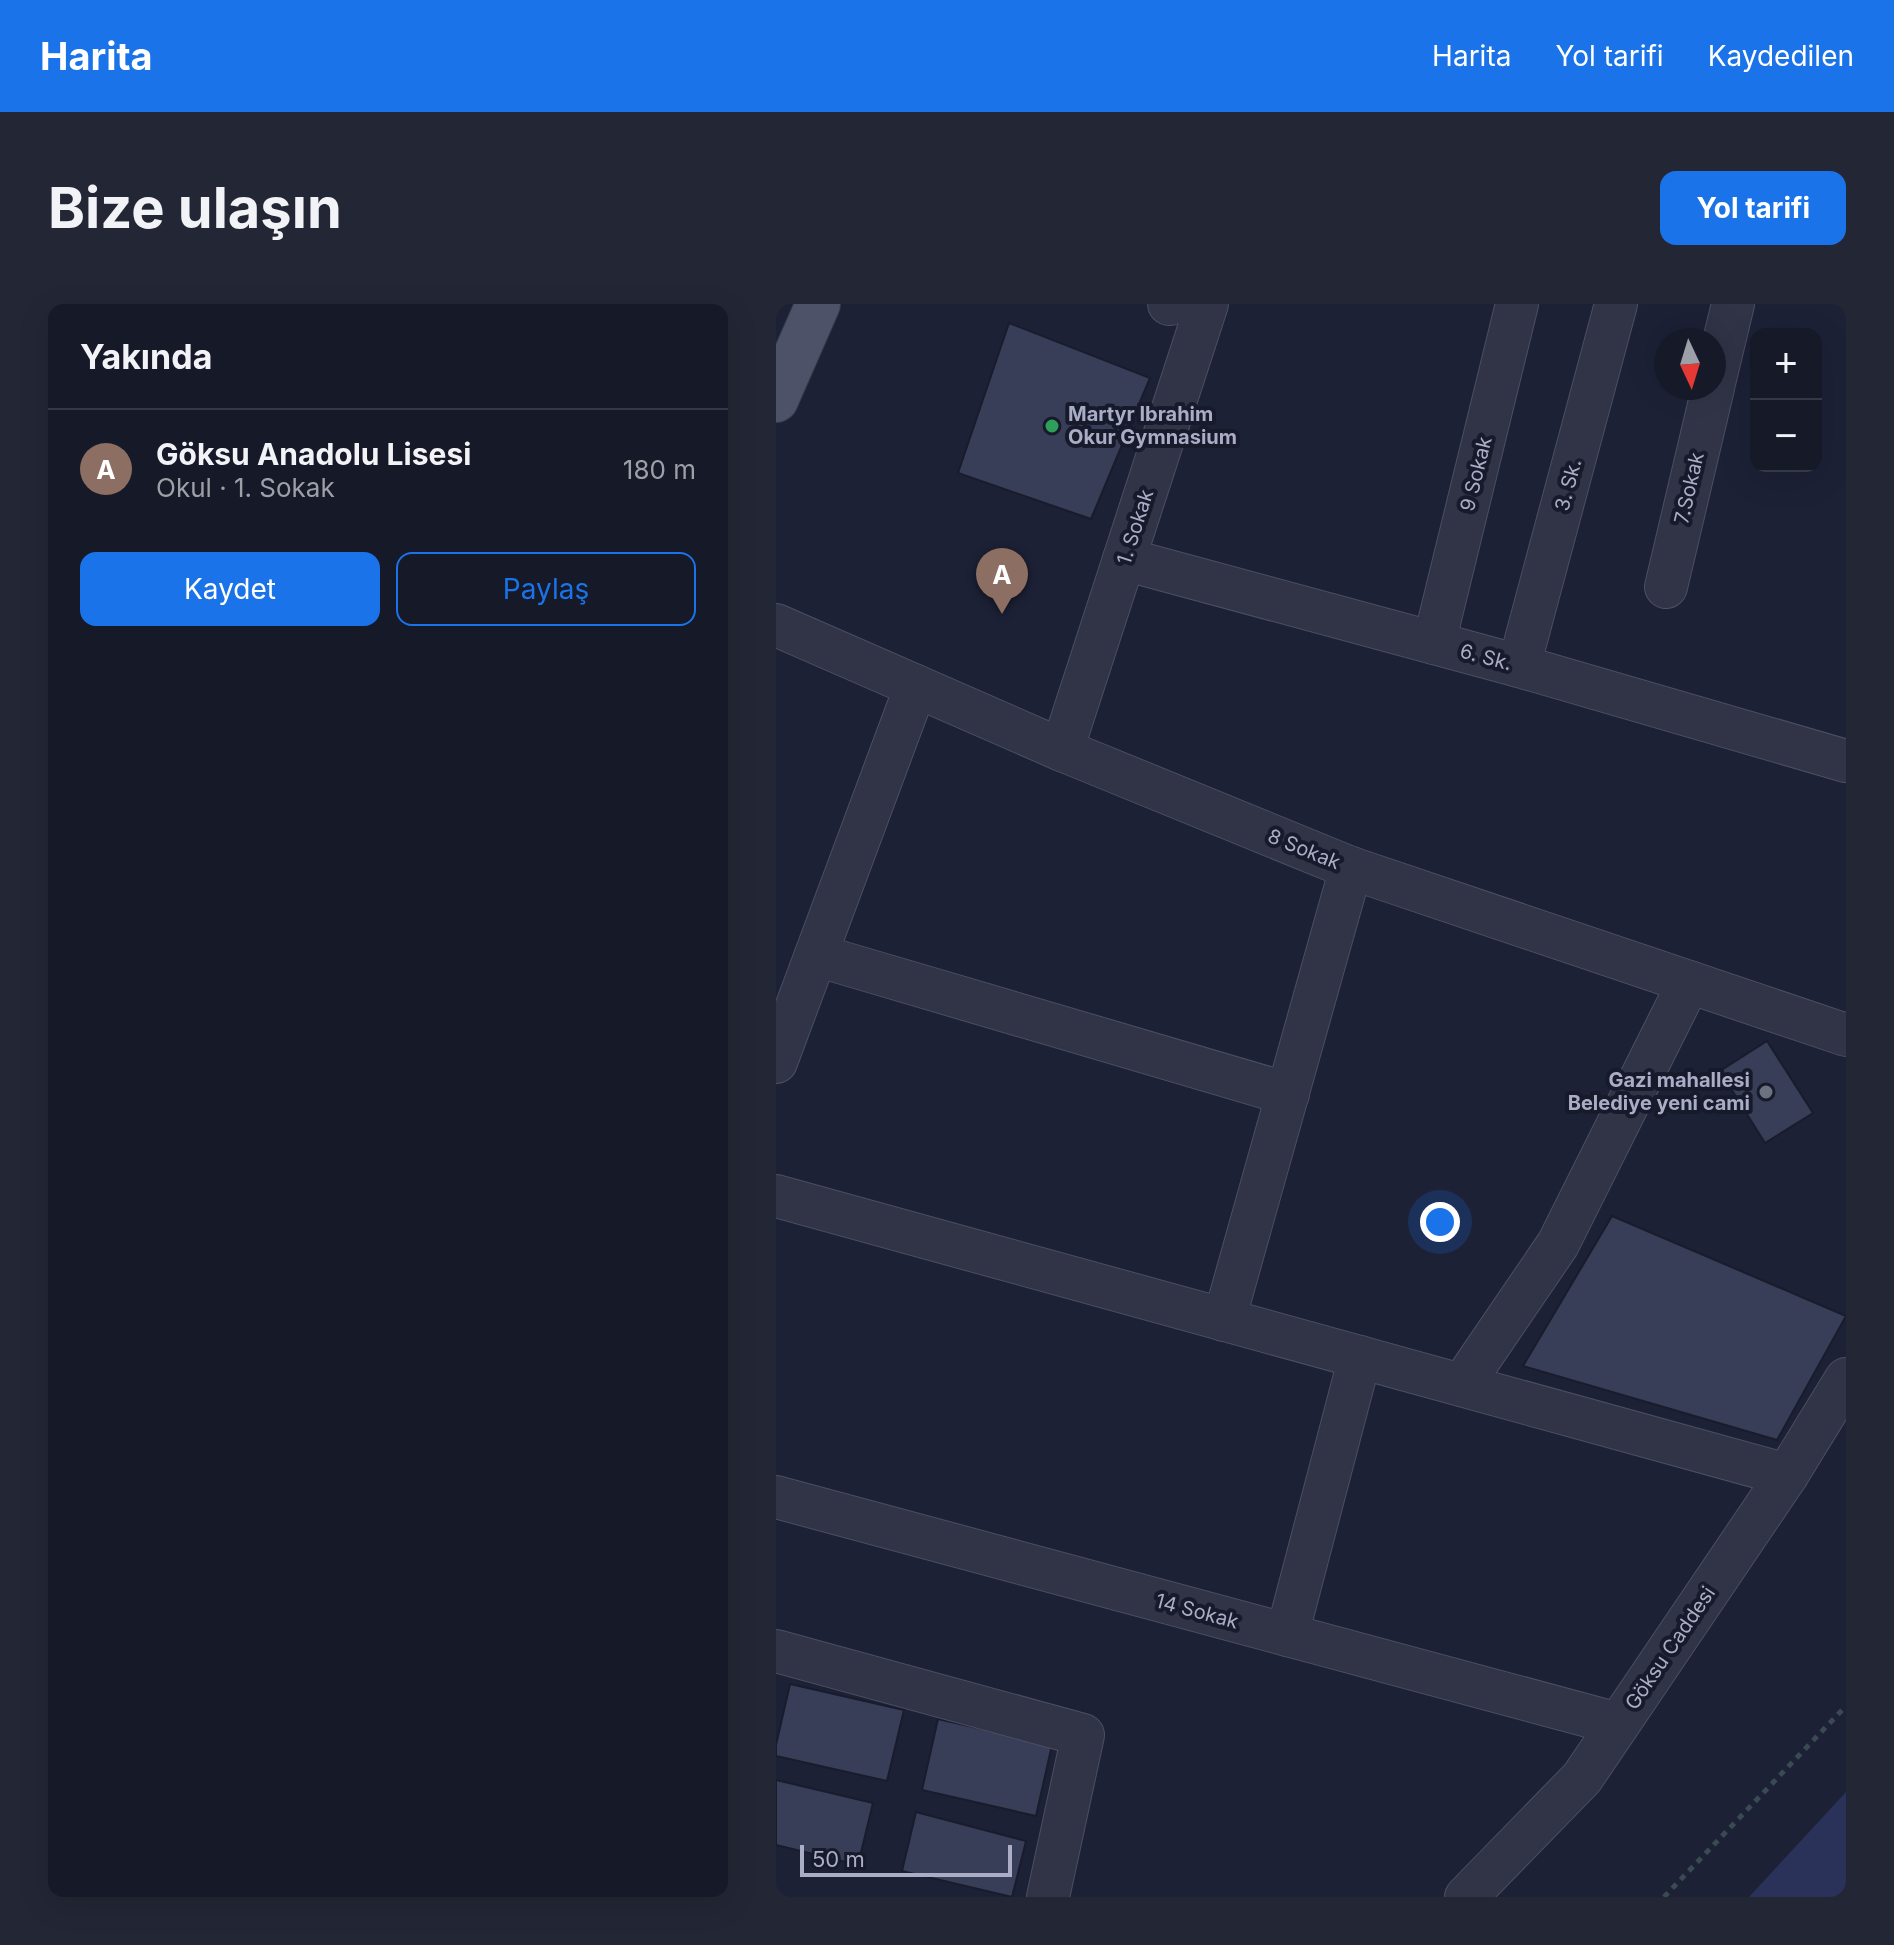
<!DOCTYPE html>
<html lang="tr">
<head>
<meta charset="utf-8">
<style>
  :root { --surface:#161928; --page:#232634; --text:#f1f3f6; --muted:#9ea0a8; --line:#353845; --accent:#1a73e8 }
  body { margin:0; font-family:Inter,sans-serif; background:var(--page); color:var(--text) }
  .controls { position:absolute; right:24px; top:24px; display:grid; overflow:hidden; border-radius:16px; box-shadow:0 8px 32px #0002 }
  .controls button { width:72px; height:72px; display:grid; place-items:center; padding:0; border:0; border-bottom:2px solid var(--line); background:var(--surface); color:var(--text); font:40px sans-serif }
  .compass { position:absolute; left:878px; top:24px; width:72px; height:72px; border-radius:50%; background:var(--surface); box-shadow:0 8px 32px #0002; rotate:176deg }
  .scale { position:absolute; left:24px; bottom:20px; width:212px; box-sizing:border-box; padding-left:8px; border:4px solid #aaadc5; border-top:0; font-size:22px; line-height:28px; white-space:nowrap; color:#aaadc5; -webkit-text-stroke:6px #161a2b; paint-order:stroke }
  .you { position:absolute; left:664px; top:918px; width:28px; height:28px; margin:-20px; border:6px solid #fff; border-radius:50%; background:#1a73e8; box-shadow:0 0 0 12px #1a73e833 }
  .badge { display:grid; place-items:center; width:52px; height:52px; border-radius:50%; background:var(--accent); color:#fff; font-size:26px; font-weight:700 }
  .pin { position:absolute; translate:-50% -66px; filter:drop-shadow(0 2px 4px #0008) }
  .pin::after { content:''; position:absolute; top:42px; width:28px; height:24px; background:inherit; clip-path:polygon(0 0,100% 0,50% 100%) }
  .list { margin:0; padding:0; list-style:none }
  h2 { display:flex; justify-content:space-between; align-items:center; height:104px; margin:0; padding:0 32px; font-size:34px }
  h2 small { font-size:26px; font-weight:400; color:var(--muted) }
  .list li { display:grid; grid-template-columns:52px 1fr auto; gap:24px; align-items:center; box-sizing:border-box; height:120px; padding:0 32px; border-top:2px solid var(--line) }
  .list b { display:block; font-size:30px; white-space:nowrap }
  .list p { margin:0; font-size:26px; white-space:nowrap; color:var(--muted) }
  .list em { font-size:26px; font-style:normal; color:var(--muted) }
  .actions { display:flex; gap:16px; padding:24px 32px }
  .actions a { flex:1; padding:18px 0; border:2px solid var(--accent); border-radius:16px; text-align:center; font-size:28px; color:var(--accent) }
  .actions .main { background:var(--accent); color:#fff }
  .map { position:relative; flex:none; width:1070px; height:1593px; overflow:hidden; border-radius:16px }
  header { display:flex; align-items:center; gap:48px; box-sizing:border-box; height:112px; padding:0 40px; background:var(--accent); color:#fff }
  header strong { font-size:38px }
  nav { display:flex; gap:44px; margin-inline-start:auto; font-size:28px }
  .intro { display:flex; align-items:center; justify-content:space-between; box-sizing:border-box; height:192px; padding:0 48px }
  h1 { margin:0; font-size:56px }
  .button { padding:20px 36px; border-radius:16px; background:var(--accent); color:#fff; font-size:28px; font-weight:700 }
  main { display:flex; gap:48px; padding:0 48px }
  aside { flex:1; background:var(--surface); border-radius:16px; box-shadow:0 8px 32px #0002 }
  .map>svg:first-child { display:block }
</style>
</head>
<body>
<header>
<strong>Harita</strong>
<nav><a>Harita</a><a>Yol tarifi</a><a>Kaydedilen</a></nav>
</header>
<div class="intro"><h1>Bize ulaşın</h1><a class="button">Yol tarifi</a></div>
<main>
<aside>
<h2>Yakında<small></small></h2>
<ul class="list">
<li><span class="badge" style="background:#8d6e63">A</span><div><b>Göksu Anadolu Lisesi</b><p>Okul · 1. Sokak</p></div><em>180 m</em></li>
</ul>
<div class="actions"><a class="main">Kaydet</a><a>Paylaş</a></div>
</aside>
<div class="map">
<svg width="1070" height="1593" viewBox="0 0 1070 1593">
  <rect width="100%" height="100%" fill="#1d2136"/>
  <polygon fill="#2a3259" points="1070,1488 1070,1593 973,1593"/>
  <g fill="#393e58" stroke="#181c2d" stroke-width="2">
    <polygon points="233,19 374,74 315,215 182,169"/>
    <polygon points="991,737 1037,809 989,839 944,767"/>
    <polygon points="836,912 1070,1012 1001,1136 747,1062"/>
    <polygon points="14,1380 128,1406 111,1477 0,1452 0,1441"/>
    <polygon points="162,1415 276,1441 260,1512 146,1486"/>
    <polygon points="0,1476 97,1499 82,1561 0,1541"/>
    <polygon points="140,1508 250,1537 236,1593 126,1567"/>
  </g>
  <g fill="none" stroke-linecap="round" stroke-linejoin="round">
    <g stroke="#4b4f62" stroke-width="44">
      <g id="minor">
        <polyline points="393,0 394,0"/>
        <polyline points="938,79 957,0"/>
        <polyline points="348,255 743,362 1070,457"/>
        <polyline points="890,283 937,84"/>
        <polyline points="0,321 286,446 575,564 1070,731"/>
        <polyline points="658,339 741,0"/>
        <polyline points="743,362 840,0"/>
        <polyline points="286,446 431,0"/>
        <polyline points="40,651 512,790"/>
        <polyline points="0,758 140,382"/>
        <polyline points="0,892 1011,1171"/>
        <polyline points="448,1016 575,564"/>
        <polyline points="686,1081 782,940 913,678"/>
        <polyline points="0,1193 842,1420"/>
        <polyline points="511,1331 584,1053"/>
        <polyline points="0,1347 307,1431 272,1593"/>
        <polyline points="690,1593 806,1474 1011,1171 1070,1075"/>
      </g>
    </g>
    <g stroke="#373b4d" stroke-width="46">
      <polyline id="major" points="0,96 42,0"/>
    </g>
    <polyline stroke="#394a52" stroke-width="5" stroke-dasharray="6 6" stroke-linecap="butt" points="888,1593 1070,1402"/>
    <use href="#minor" stroke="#313447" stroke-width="42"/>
    <use href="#major" stroke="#4e5268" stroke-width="44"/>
  </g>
  <circle fill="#2e9e5b" stroke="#161a2b" stroke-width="3" cx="276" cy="122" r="8"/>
  <circle fill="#6b7280" stroke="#161a2b" stroke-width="3" cx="990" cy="788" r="8"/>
  <g text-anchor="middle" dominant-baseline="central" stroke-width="8" stroke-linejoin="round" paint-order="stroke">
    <g font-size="20" font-weight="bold" fill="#aaadc5" stroke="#161a2b" text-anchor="start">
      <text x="292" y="110">Martyr Ibrahim<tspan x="292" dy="23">Okur Gymnasium</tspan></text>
      <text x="974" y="776" text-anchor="end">Gazi mahallesi<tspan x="974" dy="23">Belediye yeni cami</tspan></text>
    </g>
    <g font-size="20" fill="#aaadc5" stroke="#161a2b">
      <text transform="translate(700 170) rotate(-76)">9 Sokak</text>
      <text transform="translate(792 181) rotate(-75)">3. Sk.</text>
      <text transform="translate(913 184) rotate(-77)">7.Sokak</text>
      <text transform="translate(359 223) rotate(-72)">1. Sokak</text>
      <text transform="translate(710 353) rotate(15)">6. Sk.</text>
      <text transform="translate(528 545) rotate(22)">8 Sokak</text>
      <text transform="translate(421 1307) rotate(15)">14 Sokak</text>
      <text transform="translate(894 1344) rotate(-56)">Göksu Caddesi</text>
    </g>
  </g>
</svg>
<div class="controls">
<button>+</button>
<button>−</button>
</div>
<svg class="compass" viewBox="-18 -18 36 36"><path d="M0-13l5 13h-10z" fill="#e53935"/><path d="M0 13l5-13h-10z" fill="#9ea0a8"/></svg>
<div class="scale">50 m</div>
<div class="you"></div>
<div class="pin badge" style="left:226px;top:310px;background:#8d6e63">A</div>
</div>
</main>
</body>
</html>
